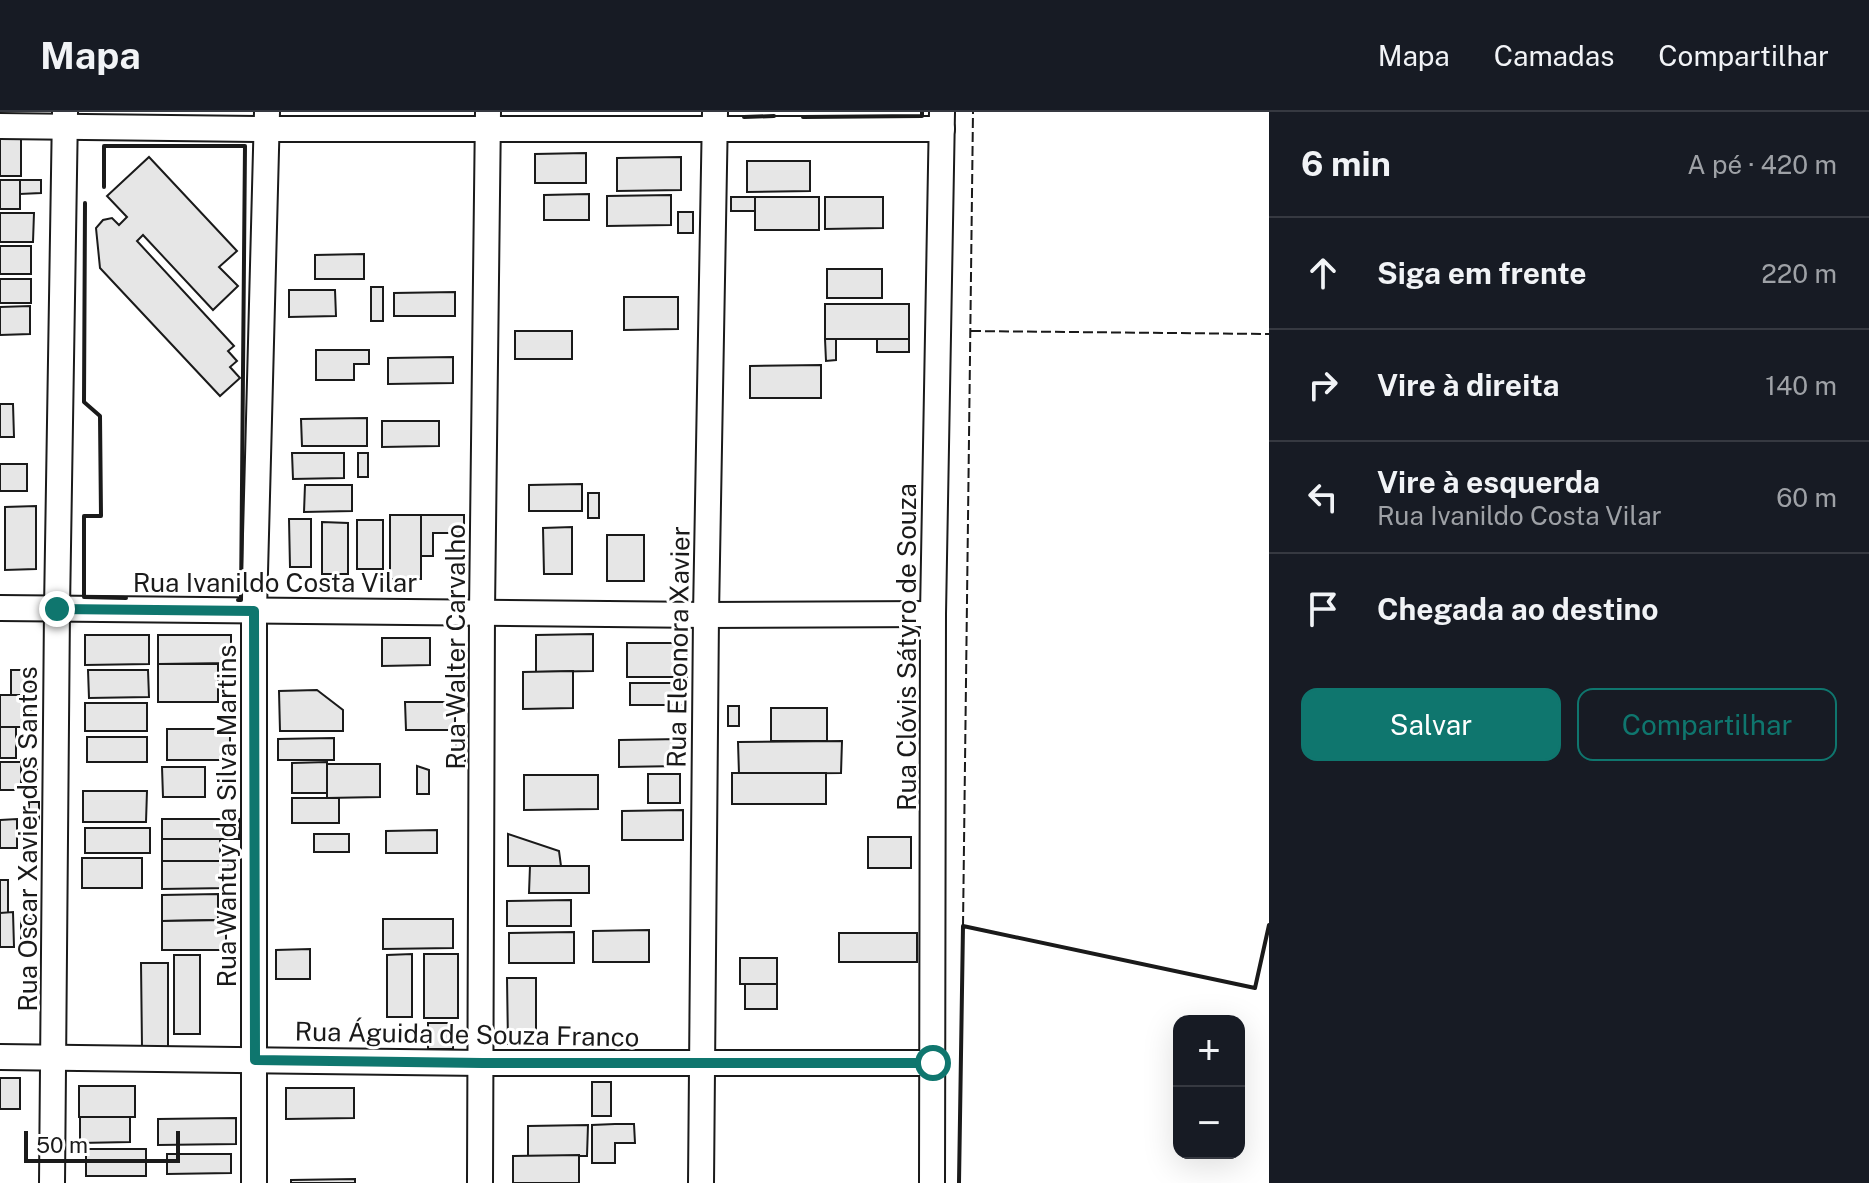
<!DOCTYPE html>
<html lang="pt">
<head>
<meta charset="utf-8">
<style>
  :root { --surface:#171b24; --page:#242831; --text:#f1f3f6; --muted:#9ea1a6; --line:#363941; --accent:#0f766e }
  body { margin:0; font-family:"Public Sans",sans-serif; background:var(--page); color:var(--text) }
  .controls { position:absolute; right:24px; bottom:24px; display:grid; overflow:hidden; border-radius:16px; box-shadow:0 8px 32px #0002 }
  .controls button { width:72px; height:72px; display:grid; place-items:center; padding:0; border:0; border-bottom:2px solid var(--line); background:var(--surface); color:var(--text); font:40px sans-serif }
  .scale { position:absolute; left:24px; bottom:20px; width:156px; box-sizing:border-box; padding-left:8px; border:4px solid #1a1a1a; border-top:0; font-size:22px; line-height:28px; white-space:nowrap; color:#1a1a1a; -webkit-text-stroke:6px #fff; paint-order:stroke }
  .stop { position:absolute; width:24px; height:24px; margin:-18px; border:6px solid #0f766e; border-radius:50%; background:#fff }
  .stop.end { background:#0f766e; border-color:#fff; box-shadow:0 2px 8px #0008 }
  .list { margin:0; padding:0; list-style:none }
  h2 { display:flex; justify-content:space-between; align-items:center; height:104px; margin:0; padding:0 32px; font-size:34px }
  h2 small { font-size:26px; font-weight:400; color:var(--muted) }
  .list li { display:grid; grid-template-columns:52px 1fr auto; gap:24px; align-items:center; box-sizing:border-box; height:112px; padding:0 32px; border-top:2px solid var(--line) }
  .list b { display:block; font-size:30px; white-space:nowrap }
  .list p { margin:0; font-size:26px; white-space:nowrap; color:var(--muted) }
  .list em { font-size:26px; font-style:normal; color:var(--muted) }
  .actions { display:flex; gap:16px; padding:24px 32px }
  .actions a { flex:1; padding:18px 0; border:2px solid var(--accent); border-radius:16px; text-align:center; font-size:28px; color:var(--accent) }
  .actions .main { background:var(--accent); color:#fff }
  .icon { flex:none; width:44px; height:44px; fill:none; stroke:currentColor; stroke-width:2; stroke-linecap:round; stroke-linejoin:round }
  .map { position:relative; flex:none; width:1269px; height:1071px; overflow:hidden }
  header { display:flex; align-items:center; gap:48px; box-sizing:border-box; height:112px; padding:0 40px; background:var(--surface); border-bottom:2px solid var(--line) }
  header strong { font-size:38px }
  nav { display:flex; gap:44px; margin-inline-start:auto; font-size:28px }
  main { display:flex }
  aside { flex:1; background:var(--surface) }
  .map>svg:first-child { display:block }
</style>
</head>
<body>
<header>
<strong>Mapa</strong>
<nav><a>Mapa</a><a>Camadas</a><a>Compartilhar</a></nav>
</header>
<main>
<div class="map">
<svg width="1269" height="1071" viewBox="0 0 1269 1071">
  <rect width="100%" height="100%" fill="#fff"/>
  <g fill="#e6e6e6" stroke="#1a1a1a" stroke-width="2">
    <rect x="0" y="27" width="21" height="37"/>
    <polygon points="586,41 586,71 535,71 535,42"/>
    <polygon points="149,45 237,139 219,155 238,174 213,198 143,123 137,129 234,234 228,239 237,249 230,255 240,266 220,284 100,156 96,116 103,108 112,106 119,113 127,105 107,84"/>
    <polygon points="681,45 681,78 617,79 617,46"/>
    <polygon points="747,49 810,49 810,79 747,80"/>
    <rect x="0" y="68" width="20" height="29"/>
    <polygon points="20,68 41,68 41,81 20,82"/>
    <polygon points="589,82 589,108 544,108 544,83"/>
    <polygon points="671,83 671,113 607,114 607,84"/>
    <rect x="731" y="85" width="24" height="14"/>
    <rect x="755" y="85" width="64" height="33"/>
    <polygon points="825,85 883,85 883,116 825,117"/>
    <rect x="678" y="100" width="15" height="21"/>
    <polygon points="0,101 34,101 33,130 0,130"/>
    <rect x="0" y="134" width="31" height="28"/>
    <polygon points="364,142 364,167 315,167 315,143"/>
    <rect x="827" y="157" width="55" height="29"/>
    <rect x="0" y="167" width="31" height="24"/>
    <rect x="371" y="175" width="12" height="34"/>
    <polygon points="289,178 335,178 336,204 289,205"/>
    <polygon points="455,180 455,204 394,204 394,181"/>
    <polygon points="624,185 678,185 678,217 624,218"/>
    <rect x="825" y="192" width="84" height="35"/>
    <polygon points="30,194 30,222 0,223 0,195"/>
    <rect x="515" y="219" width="57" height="28"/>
    <polygon points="825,227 836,227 836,248 826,249"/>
    <rect x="877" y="227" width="32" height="13"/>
    <polygon points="316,238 369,238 369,252 354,252 354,268 316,268"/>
    <polygon points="453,245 453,271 388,272 388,246"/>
    <polygon points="821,253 821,286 750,286 750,254"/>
    <polygon points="0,292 13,292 14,325 0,325"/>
    <polygon points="367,306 367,334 302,334 301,307"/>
    <polygon points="382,309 439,309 439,334 382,335"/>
    <polygon points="292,341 344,341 344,366 293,367"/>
    <rect x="358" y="341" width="10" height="24"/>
    <rect x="0" y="352" width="27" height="27"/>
    <polygon points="582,372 582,399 529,399 529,373"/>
    <polygon points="305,373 352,373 352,399 304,400"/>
    <rect x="588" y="381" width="11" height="25"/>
    <polygon points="36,394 36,457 5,458 5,395"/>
    <rect x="390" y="403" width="31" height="64"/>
    <polygon points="421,403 464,403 464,421 433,421 433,444 421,444"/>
    <polygon points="289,407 311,407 311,455 290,455"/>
    <rect x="357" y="408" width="26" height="49"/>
    <polygon points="322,410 348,411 348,462 322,462"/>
    <polygon points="572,415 572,462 544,462 543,416"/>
    <rect x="607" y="423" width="37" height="46"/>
    <polygon points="593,522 593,559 536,560 536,523"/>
    <polygon points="85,523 149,523 149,552 85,553"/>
    <polygon points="158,523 231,523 231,551 158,552"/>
    <polygon points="382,526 430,526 430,553 382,554"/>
    <rect x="627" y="531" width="60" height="34"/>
    <rect x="158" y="552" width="60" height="38"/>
    <rect x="11" y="558" width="20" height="25"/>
    <polygon points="88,558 148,558 149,585 89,586"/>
    <polygon points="573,559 573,596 523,597 523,560"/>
    <rect x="630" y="571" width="53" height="22"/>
    <polygon points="317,578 343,598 343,619 280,619 279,579"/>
    <rect x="0" y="583" width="31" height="32"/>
    <polygon points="405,590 455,590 455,618 406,618"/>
    <rect x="85" y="591" width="62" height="28"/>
    <rect x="728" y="594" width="11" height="20"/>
    <rect x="771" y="596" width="56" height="33"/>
    <rect x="0" y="615" width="16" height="31"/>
    <rect x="167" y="617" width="63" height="31"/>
    <rect x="456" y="622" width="9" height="30"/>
    <rect x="87" y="625" width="60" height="25"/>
    <polygon points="334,626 334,648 278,648 278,627"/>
    <polygon points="681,627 681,654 619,655 619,628"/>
    <polygon points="842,629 841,661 739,662 738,630"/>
    <polygon points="21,648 37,648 37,663 21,662"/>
    <rect x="0" y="650" width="21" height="28"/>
    <polygon points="327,650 327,681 292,681 292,651"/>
    <polygon points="327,652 380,652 380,685 327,686"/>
    <polygon points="417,654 429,658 429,682 417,682"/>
    <polygon points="162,655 205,655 205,685 163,685"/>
    <rect x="732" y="661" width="94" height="31"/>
    <rect x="648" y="662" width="32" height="29"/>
    <polygon points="524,663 598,663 598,697 524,698"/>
    <polygon points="83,679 147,679 146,710 83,710"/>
    <rect x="292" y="686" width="47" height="25"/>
    <rect x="29" y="690" width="10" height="17"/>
    <polygon points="683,698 683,728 622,728 622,699"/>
    <polygon points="17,707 17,736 0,736 0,708"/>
    <rect x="162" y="707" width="77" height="20"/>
    <rect x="85" y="716" width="65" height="25"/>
    <polygon points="437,718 437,741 386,741 386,719"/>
    <rect x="314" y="722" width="35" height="18"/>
    <polygon points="508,722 559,739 561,754 508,754"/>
    <rect x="868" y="725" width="43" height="31"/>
    <rect x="162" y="727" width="58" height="22"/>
    <rect x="82" y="746" width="60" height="30"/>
    <polygon points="162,749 228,749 228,776 162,777"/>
    <polygon points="530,754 589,754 589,781 529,781"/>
    <rect x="0" y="768" width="8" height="33"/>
    <polygon points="218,782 218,808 162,809 162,783"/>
    <polygon points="571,788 571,814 507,814 507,789"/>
    <polygon points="13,800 14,835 0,835 0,801"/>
    <rect x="21" y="806" width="11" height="25"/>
    <polygon points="383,807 453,807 453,836 383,837"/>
    <polygon points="226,808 226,838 162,838 162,809"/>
    <polygon points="649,818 649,850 593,850 593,819"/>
    <polygon points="574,820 574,851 509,851 509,821"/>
    <rect x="839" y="821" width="78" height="29"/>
    <polygon points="310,837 310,867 276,867 276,838"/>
    <polygon points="412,842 412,905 387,905 387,843"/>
    <rect x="424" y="842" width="34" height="64"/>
    <rect x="174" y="843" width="26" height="79"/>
    <rect x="740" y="846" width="37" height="26"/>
    <polygon points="141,851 168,851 168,935 142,936"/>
    <polygon points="507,866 536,866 536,933 508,932"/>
    <rect x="745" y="872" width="32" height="25"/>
    <rect x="428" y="911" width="25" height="26"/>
    <rect x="0" y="966" width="20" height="31"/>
    <rect x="592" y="970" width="19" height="34"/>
    <rect x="79" y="974" width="56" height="31"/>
    <polygon points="286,976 354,976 354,1006 286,1007"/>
    <polygon points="80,1005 130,1005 130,1030 80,1031"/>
    <polygon points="236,1006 236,1032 158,1033 158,1007"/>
    <polygon points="615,1012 634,1012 635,1031 615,1031 615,1051 592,1051 592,1013"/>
    <polygon points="588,1013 587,1044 528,1044 528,1014"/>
    <rect x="86" y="1037" width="60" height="27"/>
    <polygon points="167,1042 231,1042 231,1061 167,1062"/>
    <polygon points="579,1043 579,1071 513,1071 513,1044"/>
    <polygon points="355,1067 355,1071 291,1071 291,1068"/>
  </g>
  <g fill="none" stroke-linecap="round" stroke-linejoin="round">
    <g stroke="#1a1a1a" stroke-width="28">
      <g id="minor">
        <polyline points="0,14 267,17 942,17"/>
        <polyline points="0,496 706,503 933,502"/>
        <polyline points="0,945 482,951 933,951"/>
        <polyline points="52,1071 57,497 65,0"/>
        <polyline points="254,1071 254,499 267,0"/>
        <polyline points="480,1071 482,499 488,0"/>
        <polyline points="701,1071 706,503 715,0"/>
        <polyline points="932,1071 933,502 942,0"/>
      </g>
    </g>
    <use href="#minor" stroke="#fff" stroke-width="24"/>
    <g stroke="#1a1a1a" stroke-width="2" stroke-dasharray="10 4" stroke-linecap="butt">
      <polyline points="971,219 1269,222"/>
      <polyline points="963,814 973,0"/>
    </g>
    <g stroke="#1a1a1a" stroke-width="4">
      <polyline points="744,5 774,4"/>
      <polyline points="803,5 922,4 922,0"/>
      <polyline points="104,75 104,34 245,34 241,488 238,488"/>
      <polyline points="85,91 84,290 100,304 101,404 84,404 84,485 126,486"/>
      <polyline points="959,1071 963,814 1255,876 1269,813"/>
    </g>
  </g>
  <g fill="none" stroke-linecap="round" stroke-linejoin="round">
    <polyline stroke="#0f766e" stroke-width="10" points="57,497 254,499 255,948 482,951 933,951"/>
  </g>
  <g text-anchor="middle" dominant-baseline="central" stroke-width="6" stroke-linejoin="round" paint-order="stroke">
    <g font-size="26" fill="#1a1a1a" stroke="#fff">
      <text x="275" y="470">Rua Ivanildo Costa Vilar</text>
      <text transform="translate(455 535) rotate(-90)">Rua Walter Carvalho</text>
      <text transform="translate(678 535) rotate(-89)">Rua Eleonora Xavier</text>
      <text transform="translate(906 535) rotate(-90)">Rua Clóvis Sátyro de Souza</text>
      <text transform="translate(226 704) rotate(-90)">Rua Wantuy da Silva Martins</text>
      <text transform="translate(27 727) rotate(-90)">Rua Oscar Xavier dos Santos</text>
      <text transform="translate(467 922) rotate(1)">Rua Águida de Souza Franco</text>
    </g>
  </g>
</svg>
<div class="controls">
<button>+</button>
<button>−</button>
</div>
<div class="scale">50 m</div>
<div class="stop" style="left:933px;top:951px"></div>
<div class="stop end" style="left:57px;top:497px"></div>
</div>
<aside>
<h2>6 min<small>A pé · 420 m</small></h2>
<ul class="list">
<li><svg class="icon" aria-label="ahead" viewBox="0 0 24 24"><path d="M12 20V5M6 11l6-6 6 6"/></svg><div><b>Siga em frente</b></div><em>220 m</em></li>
<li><svg class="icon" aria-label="right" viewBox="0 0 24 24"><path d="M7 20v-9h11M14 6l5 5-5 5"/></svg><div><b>Vire à direita</b></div><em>140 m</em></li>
<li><svg class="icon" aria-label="left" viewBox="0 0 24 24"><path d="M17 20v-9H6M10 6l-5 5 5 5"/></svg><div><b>Vire à esquerda</b><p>Rua Ivanildo Costa Vilar</p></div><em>60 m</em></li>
<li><svg class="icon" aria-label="arrive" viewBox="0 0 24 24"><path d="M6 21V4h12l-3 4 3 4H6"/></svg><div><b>Chegada ao destino</b></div></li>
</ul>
<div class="actions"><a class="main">Salvar</a><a>Compartilhar</a></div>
</aside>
</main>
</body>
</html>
